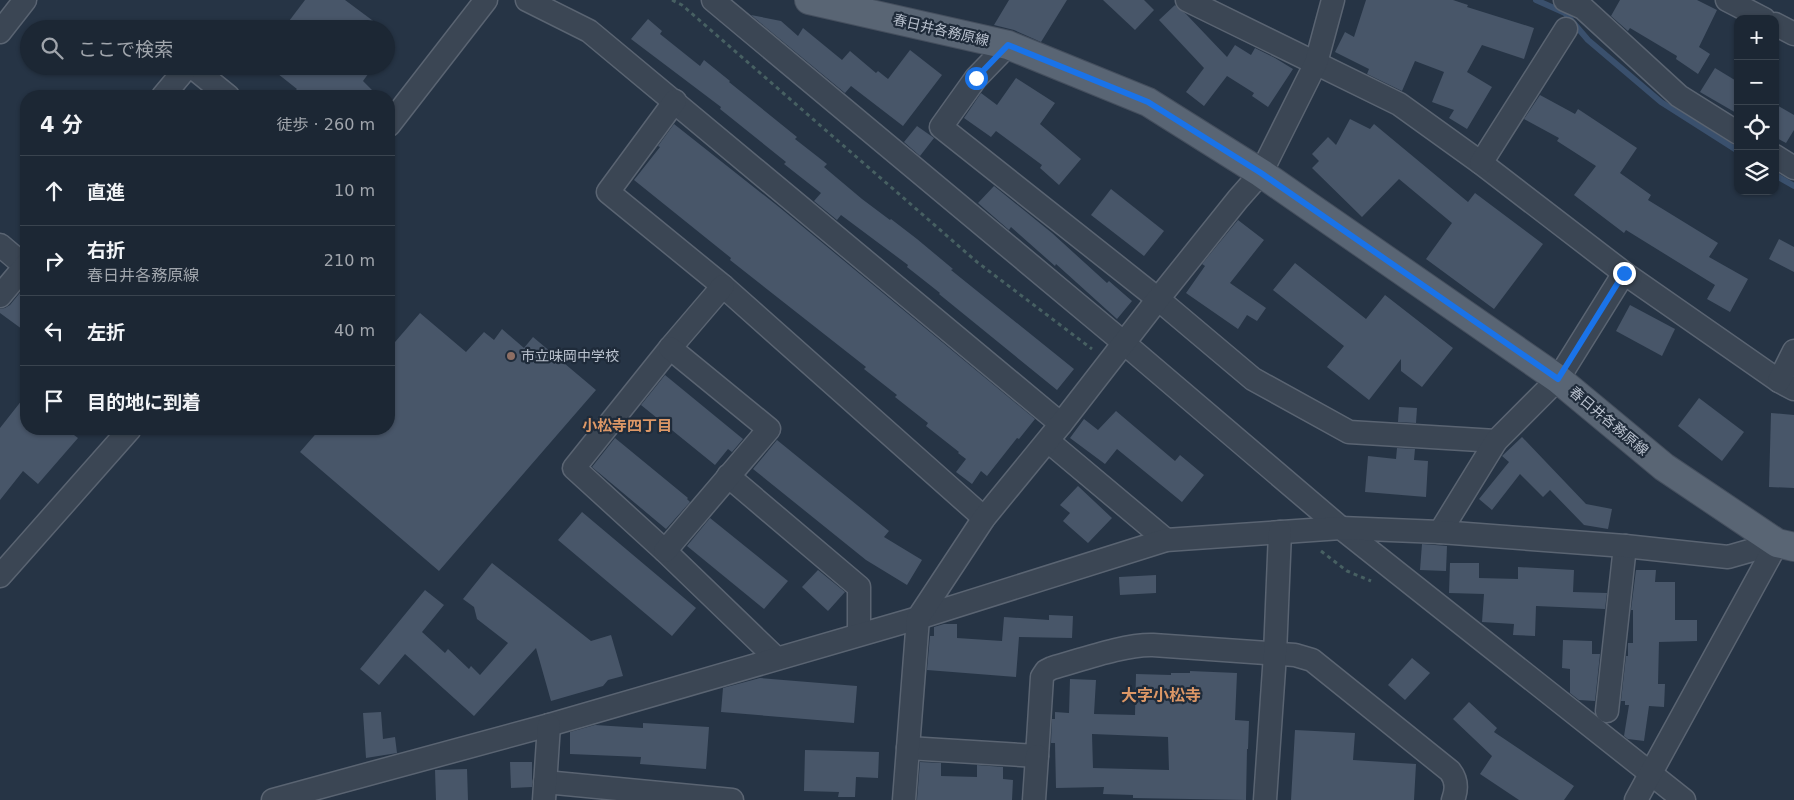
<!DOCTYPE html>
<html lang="ja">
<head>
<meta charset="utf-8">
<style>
  :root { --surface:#1c2734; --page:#293340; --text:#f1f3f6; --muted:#a0a5ac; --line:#3a444f }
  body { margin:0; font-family:"DejaVu Sans","Noto Sans JP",sans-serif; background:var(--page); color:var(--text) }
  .controls { position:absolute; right:15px; top:15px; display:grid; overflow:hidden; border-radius:10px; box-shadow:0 1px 4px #0004 }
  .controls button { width:45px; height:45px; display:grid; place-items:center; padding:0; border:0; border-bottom:1px solid var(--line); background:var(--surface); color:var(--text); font:25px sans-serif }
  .stop { position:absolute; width:15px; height:15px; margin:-11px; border:4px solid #1a73e8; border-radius:50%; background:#fff }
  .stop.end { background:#1a73e8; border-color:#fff; box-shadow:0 1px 5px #0008 }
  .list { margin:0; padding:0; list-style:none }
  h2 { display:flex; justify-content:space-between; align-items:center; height:65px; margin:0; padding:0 20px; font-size:21px }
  h2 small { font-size:16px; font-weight:400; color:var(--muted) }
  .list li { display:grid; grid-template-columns:32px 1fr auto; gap:15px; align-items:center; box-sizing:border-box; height:70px; padding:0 20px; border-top:1px solid var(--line) }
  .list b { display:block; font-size:19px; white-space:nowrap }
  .list p { margin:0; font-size:16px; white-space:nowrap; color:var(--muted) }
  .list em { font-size:16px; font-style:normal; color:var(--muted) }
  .icon { flex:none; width:28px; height:28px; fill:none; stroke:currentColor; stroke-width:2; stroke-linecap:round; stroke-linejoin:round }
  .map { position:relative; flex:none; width:1794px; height:800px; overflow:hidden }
  .search { position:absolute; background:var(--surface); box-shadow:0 1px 4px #0004; left:20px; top:20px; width:375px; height:55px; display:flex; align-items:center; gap:12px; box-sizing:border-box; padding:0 18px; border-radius:28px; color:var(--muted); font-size:19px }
  .panel { position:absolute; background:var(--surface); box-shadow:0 1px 4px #0004; left:20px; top:90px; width:375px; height:345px; border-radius:20px }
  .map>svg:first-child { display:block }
</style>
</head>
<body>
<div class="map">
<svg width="1794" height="800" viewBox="0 0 1794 800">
  <rect width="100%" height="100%" fill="#263445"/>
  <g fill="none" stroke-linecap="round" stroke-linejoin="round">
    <g stroke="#3a506d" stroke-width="6">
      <polyline points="1536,0 1565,13 1588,40 1661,102 1738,151"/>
      <polyline points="1775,175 1794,186"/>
    </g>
  </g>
  <g fill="#485669" fill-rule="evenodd">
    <polygon points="305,0 345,0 384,29 283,29"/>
    <polygon points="1009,0 1067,0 1041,42 1014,30 994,25"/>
    <polygon points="1103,0 1144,0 1154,10 1135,30"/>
    <polygon points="1366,0 1453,0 1468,5 1467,7 1534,28 1524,59 1482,45 1467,72 1492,87 1467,129 1449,118 1454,110 1432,102 1444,72 1415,61 1402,91 1367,74 1369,69 1335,52 1345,32 1354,37"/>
    <polygon points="1620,0 1697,0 1717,10 1699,47 1710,54 1698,74 1676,59 1677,56 1630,28 1628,31 1611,16"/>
    <polygon points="1175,5 1186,14 1227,57 1235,45 1251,55 1255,48 1275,58 1293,69 1268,107 1252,96 1254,93 1227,76 1204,106 1186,92 1204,68 1159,20"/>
    <polygon points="751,15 781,21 798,36 803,28 842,60 850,51 876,73 878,71 888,79 910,50 942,75 903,126 851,86 845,93"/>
    <polygon points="648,19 662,31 660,34 700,66 704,60 730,81 729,82 797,137 795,139 827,164 824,167 862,199 890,220 891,219 917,239 953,269 951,270 1074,369 1057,390 939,294 940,293 907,267 908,265 841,215 837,220 814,201 821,193 784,164 786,162 720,109 721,107 631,39"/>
    <polygon points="268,66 374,66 363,81 378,96 290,96 297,89"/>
    <polygon points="1715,68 1738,82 1738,114 1700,92"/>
    <polygon points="1016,78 1055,103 1040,124 1081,159 1059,185 1040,168 1042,165 996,131 991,137 964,118 981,93 997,105"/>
    <polygon points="1540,95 1575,114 1578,109 1637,148 1620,173 1651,195 1648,200 1718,243 1709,257 1748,279 1730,312 1707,299 1715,285 1626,230 1624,233 1574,195 1596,166 1557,141 1559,138 1524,119"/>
    <polygon points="1775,104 1794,115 1794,130 1786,143 1775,137"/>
    <polygon points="1350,119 1370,129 1374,124 1468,202 1475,193 1543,244 1494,309 1426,259 1452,223 1399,179 1362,217 1312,168 1319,161 1312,154 1328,137 1336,145"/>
    <polygon points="674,124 779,207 1035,419 1019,439 1017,438 987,476 981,471 972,484 956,472 966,459 958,453 959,452 926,426 928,423 895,397 897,395 864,369 866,367 730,260 731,258 634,180 660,147 658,146"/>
    <polygon points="917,126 934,138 920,156 904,142"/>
    <polygon points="994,186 1052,233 1107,283 1109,281 1132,301 1117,319 1056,264 1055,266 1011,227 1009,230 978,203"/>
    <polygon points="1111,189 1164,231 1144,256 1091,215"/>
    <polygon points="1238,220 1264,240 1230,283 1266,308 1257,321 1247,315 1238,329 1186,293 1205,266 1202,264"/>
    <polygon points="1779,239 1794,247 1794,272 1769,259"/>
    <polygon points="1295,263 1366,319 1385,295 1453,348 1422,387 1401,371 1401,359 1369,400 1327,367 1344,346 1273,290"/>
    <polygon points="23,289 26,292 26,332 0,313 0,309 5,308 10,305"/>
    <polygon points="1630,305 1675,329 1662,356 1616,331"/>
    <polygon points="420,313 466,352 484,332 494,340 502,329 524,348 533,337 596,390 439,571 300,452 320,429 389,429 389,349"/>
    <polygon points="665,375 743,439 732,452 728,449 715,465 641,405"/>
    <polygon points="26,395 26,429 66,429 78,438 38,484 23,471 0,500 0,428"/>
    <polygon points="1699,398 1744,432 1722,461 1678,426"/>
    <polygon points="1399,407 1417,408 1416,423 1398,422"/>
    <polygon points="1116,411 1175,461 1180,455 1204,475 1182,502 1117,449 1105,464 1070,438 1084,419 1098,430"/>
    <polygon points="1771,413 1794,415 1794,488 1769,487"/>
    <polygon points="1522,437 1586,504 1612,509 1608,529 1584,525 1550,490 1543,497 1520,474 1492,510 1479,499 1509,462 1502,456"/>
    <polygon points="615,438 688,498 687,499 690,502 666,529 592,467"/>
    <polygon points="777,440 889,531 884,537 922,560 907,585 866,560 753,469"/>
    <polygon points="1397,448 1415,449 1414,460 1428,461 1426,497 1365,492 1368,456 1396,459"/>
    <polygon points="1078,486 1112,518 1088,543 1063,521 1070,513 1060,505"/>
    <polygon points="582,512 696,608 672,636 558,540"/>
    <polygon points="710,518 788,581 764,609 687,546"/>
    <polygon points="1422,544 1447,546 1446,571 1420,570"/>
    <polygon points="492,563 591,641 611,635 623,676 608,680 603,686 551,701 536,648 474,716 405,654 379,685 360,669 425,590 444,605 422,632 445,653 448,649 469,669 471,666 480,675 508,643 477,619 474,607 463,599"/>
    <polygon points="1450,563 1479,563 1479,578 1518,579 1518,567 1574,570 1573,592 1607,593 1605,609 1536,606 1535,636 1513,635 1514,624 1482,622 1484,594 1449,593"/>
    <polygon points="818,570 845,592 828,611 802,587"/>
    <polygon points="1636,570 1656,570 1655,582 1675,582 1675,620 1697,620 1697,641 1659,642 1658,684 1665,684 1664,707 1649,706 1644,741 1628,739 1624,736 1629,705 1625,705 1625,701 1621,701 1626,656 1628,656 1628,643 1633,643 1633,610 1631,610"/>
    <polygon points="1156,575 1156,593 1120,595 1119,577"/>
    <polygon points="1049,615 1073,616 1072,638 1019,637 1016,677 927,670 930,636 934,636 934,627 944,624 957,624 957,638 1002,641 1004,617 1049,620"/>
    <polygon points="1563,640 1592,641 1592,654 1600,654 1595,701 1579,700 1570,693 1570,669 1562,668"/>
    <polygon points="1412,658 1430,673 1405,700 1388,685"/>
    <path d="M1190,671l47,2 -2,47 14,1 -1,28h-1l-1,51 -113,-2v-3l-30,-1 1,-7 -48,1 -1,-45h-4l1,-24h3v-7l14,1 1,-34 26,1 -2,34 41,1 1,-41 35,1v-2h19zM1092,734l76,3 1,33 -76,-2z"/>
    <polygon points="760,678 857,686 854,723 721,712 723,688"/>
    <polygon points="1469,702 1497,728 1494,732 1574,786 1564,800 1519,800 1480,774 1492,756 1453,719"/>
    <polygon points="381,712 383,739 395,737 397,753 366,758 363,713"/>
    <polygon points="643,723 709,727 706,769 640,764 641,757 570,754 570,732 595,725 643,728"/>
    <polygon points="1295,730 1355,733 1353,760 1416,764 1414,800 1291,800"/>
    <polygon points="805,750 879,752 878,778 856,777 855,797 838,797 839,792 804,791"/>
    <polygon points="510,762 532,762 532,787 511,788"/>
    <polygon points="920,762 941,763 941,776 977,777 977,765 1003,767 1003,779 1013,780 1012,800 917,800"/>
    <polygon points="467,769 468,800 436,800 435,770"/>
  </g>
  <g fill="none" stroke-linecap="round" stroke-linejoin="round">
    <g stroke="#5a6472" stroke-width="25">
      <g id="minor">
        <polyline points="527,0 589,31 1061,424"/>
        <polyline points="713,0 1124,343 1341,528 1684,800"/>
        <polyline points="1187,0 1399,104 1481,163 1624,273 1779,381 1794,389"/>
        <polyline points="1565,0 1583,8 1679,96 1738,133"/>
        <polyline points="1727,0 1764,19"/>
        <polyline points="1775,24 1794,34"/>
        <polyline points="0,32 25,0"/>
        <polyline points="1008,45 976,78 941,127 1158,299 1253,379 1349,432 1496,441"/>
        <polyline points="191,66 228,96"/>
        <polyline points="163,96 188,66"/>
        <polyline points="675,101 608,192 723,286 984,518"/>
        <polyline points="389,125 486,0"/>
        <polyline points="1775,156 1794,168"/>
        <polyline points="1481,163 1566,29"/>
        <polyline points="0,245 26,267"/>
        <polyline points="723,286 670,348 574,468 665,551 776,658"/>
        <polyline points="0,296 26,265"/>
        <polyline points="1779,381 1794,351"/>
        <polyline points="1048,441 1166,540"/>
        <polyline points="728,476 859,587 859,634"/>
        <polyline points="1440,532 1496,441 1558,379 1624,273"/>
        <polyline points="665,551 769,429 670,348"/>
        <polyline points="0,576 130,429"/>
        <polyline points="1607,711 1625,546"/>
        <path d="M908,748l129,8 5,-79 4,-6 6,-3c29,-8 73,-24 101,-23l142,10 17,5 138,111c7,9 7,19 3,29"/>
        <polyline points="545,782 732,800"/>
        <polyline points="273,800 549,725 918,618 1166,540 1341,528 1440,532 1625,546 1728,557 1777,543"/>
        <polyline points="544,800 549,725"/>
        <polyline points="904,800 918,618 984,518 1061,424 1158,299 1238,199 1261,173 1316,63 1333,0"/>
        <polyline points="1034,800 1037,756"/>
        <polyline points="1265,800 1275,654 1280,532"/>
        <polyline points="1636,800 1777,543"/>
      </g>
    </g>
    <g stroke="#454f5e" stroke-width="30">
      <polyline id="major" points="809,0 1008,45 1148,102 1261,173 1558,379 1664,467 1777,543 1794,547"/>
    </g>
    <g stroke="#476062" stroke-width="3" stroke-dasharray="4 4" stroke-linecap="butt">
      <polyline points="672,0 682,5 977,262 1092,349"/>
      <polyline points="1321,551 1347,571 1371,581"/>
    </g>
    <use href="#minor" stroke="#3b4654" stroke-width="22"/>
    <use href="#major" stroke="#596574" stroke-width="28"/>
  </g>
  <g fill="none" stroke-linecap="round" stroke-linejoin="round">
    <polyline stroke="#1a73e8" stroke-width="6" points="976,78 1008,45 1148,102 1261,173 1558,379 1624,273"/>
  </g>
  <circle fill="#8d6e63" stroke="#1f2b3a" stroke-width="2" cx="511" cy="356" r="5"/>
  <g text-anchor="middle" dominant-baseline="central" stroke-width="4.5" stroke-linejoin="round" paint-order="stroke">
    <g font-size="14" fill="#b9c1ce" stroke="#1f2b3a">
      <text transform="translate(941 30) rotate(13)">春日井各務原線</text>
      <text transform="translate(1609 421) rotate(40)">春日井各務原線</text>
    </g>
    <g font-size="14" fill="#b9c1ce" stroke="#1f2b3a" text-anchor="start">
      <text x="521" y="356">市立味岡中学校</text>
    </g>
    <g font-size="15" font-weight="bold" fill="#dc9766" stroke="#1f2b3a">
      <text x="627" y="426">小松寺四丁目</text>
    </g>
    <g font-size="16" font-weight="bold" fill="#dc9766" stroke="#1f2b3a">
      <text x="1161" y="695">大字小松寺</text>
    </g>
  </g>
</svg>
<div class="controls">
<button>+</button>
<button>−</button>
<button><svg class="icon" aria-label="locate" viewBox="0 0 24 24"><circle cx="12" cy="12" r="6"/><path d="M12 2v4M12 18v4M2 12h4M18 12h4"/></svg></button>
<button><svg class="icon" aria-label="layers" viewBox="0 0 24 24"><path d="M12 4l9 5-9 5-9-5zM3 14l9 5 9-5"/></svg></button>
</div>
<div class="stop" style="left:976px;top:78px"></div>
<div class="stop end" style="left:1624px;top:273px"></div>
<div class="search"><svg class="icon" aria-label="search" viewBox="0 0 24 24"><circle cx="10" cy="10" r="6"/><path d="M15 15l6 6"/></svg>ここで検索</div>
<section class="panel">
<h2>4 分<small>徒歩 · 260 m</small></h2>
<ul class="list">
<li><svg class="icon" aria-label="ahead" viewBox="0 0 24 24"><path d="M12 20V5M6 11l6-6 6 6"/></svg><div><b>直進</b></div><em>10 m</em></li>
<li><svg class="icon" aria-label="right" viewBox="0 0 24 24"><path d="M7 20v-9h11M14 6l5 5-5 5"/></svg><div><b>右折</b><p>春日井各務原線</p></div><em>210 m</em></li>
<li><svg class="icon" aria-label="left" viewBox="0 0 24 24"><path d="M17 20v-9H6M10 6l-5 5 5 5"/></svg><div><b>左折</b></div><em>40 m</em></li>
<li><svg class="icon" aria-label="arrive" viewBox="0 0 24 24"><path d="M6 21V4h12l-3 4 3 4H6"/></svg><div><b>目的地に到着</b></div></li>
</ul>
</section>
</div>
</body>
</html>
